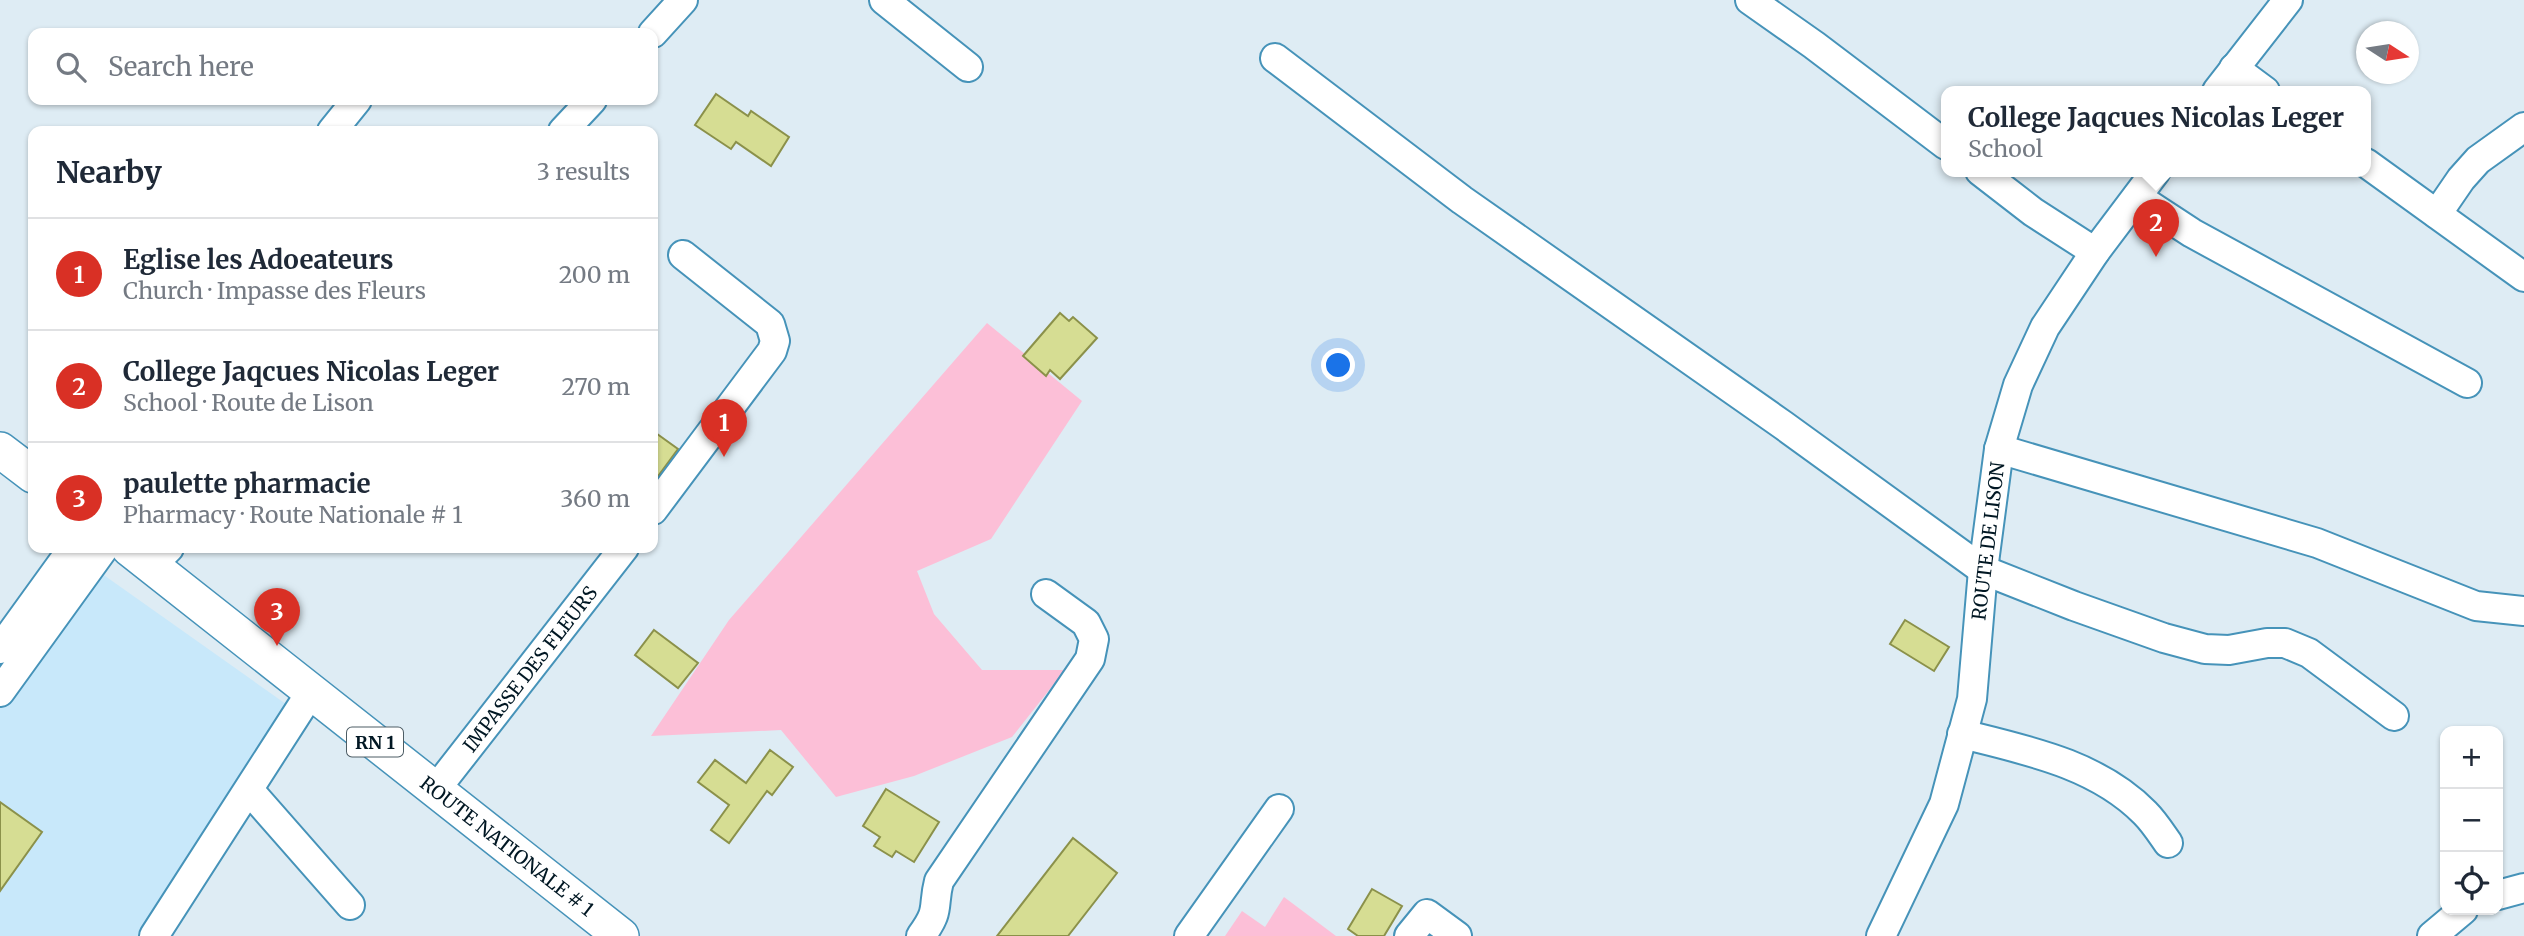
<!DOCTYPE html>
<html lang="en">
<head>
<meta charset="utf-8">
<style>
  :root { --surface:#fff; --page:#f2f2f3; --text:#1f2937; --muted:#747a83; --line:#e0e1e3; --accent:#d93025 }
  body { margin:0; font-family:Merriweather,serif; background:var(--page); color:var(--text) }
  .controls { position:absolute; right:21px; bottom:21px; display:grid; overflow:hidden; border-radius:14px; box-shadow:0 2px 5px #0004 }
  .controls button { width:63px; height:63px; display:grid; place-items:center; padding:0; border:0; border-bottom:2px solid var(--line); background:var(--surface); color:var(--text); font:35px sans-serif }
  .compass { position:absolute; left:2356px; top:21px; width:63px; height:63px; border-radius:50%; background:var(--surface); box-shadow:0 2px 5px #0004; rotate:102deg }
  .you { position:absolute; left:1339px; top:366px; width:24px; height:24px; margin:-18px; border:5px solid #fff; border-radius:50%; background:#1a73e8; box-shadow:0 0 0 10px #1a73e833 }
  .badge { display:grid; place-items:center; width:46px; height:46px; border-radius:50%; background:var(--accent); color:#fff; font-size:23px; font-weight:700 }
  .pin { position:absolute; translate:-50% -58px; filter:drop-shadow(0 2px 4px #0008) }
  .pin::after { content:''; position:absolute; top:37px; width:24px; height:21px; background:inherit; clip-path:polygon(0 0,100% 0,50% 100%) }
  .popup { position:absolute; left:1941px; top:86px; width:430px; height:91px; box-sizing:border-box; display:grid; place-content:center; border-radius:14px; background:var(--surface); filter:drop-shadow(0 2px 5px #0005); font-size:23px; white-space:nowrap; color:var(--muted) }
  .popup b { font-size:26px; color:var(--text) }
  .popup::after { content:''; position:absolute; left:50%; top:100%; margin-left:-14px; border:14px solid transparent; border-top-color:var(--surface) }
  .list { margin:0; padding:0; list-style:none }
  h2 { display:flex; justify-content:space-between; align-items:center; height:91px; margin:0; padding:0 28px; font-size:30px }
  h2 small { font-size:23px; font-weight:400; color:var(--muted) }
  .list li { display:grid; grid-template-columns:46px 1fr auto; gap:21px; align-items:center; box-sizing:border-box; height:112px; padding:0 28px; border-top:2px solid var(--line) }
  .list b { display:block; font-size:26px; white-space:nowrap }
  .list p { margin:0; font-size:23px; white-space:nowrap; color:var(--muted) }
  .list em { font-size:23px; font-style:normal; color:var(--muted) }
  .icon { flex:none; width:38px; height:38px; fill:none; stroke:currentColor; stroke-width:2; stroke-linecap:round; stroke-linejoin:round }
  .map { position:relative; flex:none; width:2524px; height:936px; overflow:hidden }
  .search { position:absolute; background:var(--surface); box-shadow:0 2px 5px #0004; left:28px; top:28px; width:630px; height:77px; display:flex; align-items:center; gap:18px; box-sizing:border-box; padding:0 24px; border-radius:14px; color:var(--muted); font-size:26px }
  .panel { position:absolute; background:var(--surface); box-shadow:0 2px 5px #0004; left:28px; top:126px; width:630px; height:427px; border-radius:14px }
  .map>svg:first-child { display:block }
</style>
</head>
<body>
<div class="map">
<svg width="2524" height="936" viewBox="0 0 2524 936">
  <rect width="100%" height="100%" fill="#deecf4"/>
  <polygon fill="#c8e8fa" points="91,566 293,709 148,936 0,936 0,660"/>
  <g fill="#fcbfd7">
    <polygon points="987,323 1082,401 991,539 917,571 934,614 982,670 1065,670 1012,737 914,776 836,797 781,730 651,736 729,620"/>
    <polygon points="1284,897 1336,936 1225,936 1242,911 1265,927"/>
  </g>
  <g fill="#d6dd93" stroke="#8b914a" stroke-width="2">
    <polygon points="716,94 748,116 751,111 789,137 771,166 736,142 731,149 695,125"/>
    <polygon points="1060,313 1069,321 1073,317 1097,338 1060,379 1050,370 1046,376 1023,356"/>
    <polygon points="653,431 678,449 653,483"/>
    <polygon points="1905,620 1949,647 1934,671 1890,644"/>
    <polygon points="654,630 698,663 678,688 635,655"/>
    <polygon points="770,750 793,767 772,795 767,791 729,843 711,830 729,805 698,782 715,760 746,783"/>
    <polygon points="886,789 939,822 914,862 896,851 892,857 874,846 880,837 863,826"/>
    <polygon points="0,802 42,832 0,891"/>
    <polygon points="1073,838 1117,873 1068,936 997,936"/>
    <polygon points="1372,889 1402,906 1384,936 1358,936 1348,929"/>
  </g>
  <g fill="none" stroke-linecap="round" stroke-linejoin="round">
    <g stroke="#4693b9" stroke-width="32">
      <g id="minor">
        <polyline points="884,0 968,67"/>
        <polyline points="1750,0 1814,45 1946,145"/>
        <polyline points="653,33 683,0"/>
        <polyline points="1275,58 1462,200 1783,425 1983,570 2074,606 2164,638 2205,649 2229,650 2267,643 2285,643 2309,653 2394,716"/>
        <polyline points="2234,68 2265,91"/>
        <polyline points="2217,91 2288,0"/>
        <polyline points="332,131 357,100"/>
        <polyline points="563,131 592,100"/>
        <polyline points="2366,163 2524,277"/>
        <polyline points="1980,171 2033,212 2095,252"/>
        <polyline points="2137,197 2192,233 2467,383"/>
        <polyline points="2437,214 2461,179 2478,160 2524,127"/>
        <polyline points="1999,449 2317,543 2476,606 2524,611"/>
        <polyline points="653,510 772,351 775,341 770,324 683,255"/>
        <polyline points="152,565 169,548"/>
        <polyline points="0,649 73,548"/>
        <polyline points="0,692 104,548"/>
        <path d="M1962,734c64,16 135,30 183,79 9,9 16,20 23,30"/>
        <polyline points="436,789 624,548"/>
        <polyline points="249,790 350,905"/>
        <polyline points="2498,895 2524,888"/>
        <polyline points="154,936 311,692"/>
        <path d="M921,936c20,-27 11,-28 18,-55l151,-222 4,-20 -8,-16 -40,-29"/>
        <polyline points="1189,936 1279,809"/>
        <polyline points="1409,936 1427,914 1457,936"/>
        <polyline points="1881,936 1944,804 1972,699 1983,570 1999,449 2018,385 2045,327 2095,252 2156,171"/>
        <polyline points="2432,936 2463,910"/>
      </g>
    </g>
    <g stroke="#4693b9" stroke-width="38">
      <g id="major">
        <polyline points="0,450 33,475"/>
        <polyline points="129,548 621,936"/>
      </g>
    </g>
    <use href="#minor" stroke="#fff" stroke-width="28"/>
    <use href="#major" stroke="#fff" stroke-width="35"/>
  </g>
  <g text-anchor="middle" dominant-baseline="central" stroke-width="7" stroke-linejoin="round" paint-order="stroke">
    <rect fill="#fff" stroke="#4d5d65" stroke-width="2" x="347" y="727.5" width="56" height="29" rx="5"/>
    <g font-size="18" font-weight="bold" fill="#011723">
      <text x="375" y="742">RN 1</text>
    </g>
    <g font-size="19" fill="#011723" stroke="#fff">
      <text transform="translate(1988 541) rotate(-83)">ROUTE DE LISON</text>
      <text transform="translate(530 669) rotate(-52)">IMPASSE DES FLEURS</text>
      <text transform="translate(507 846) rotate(38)">ROUTE NATIONALE # 1</text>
    </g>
  </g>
</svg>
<div class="controls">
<button>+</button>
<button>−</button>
<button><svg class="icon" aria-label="locate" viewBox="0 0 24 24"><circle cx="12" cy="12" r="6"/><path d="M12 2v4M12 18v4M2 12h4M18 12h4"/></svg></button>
</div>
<svg class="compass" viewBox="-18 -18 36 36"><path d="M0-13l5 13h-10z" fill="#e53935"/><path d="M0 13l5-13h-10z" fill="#747a83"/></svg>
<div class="you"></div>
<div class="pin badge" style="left:724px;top:457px">1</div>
<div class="pin badge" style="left:2156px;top:257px">2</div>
<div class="popup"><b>College Jaqcues Nicolas Leger</b>School</div>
<div class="pin badge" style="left:277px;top:646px">3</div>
<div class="search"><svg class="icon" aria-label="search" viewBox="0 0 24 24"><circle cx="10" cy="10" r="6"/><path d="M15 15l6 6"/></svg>Search here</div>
<section class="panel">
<h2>Nearby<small>3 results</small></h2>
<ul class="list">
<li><span class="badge">1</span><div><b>Eglise les Adoeateurs</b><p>Church · Impasse des Fleurs</p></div><em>200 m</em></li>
<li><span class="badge">2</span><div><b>College Jaqcues Nicolas Leger</b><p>School · Route de Lison</p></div><em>270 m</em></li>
<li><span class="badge">3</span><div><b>paulette pharmacie</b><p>Pharmacy · Route Nationale # 1</p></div><em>360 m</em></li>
</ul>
</section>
</div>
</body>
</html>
